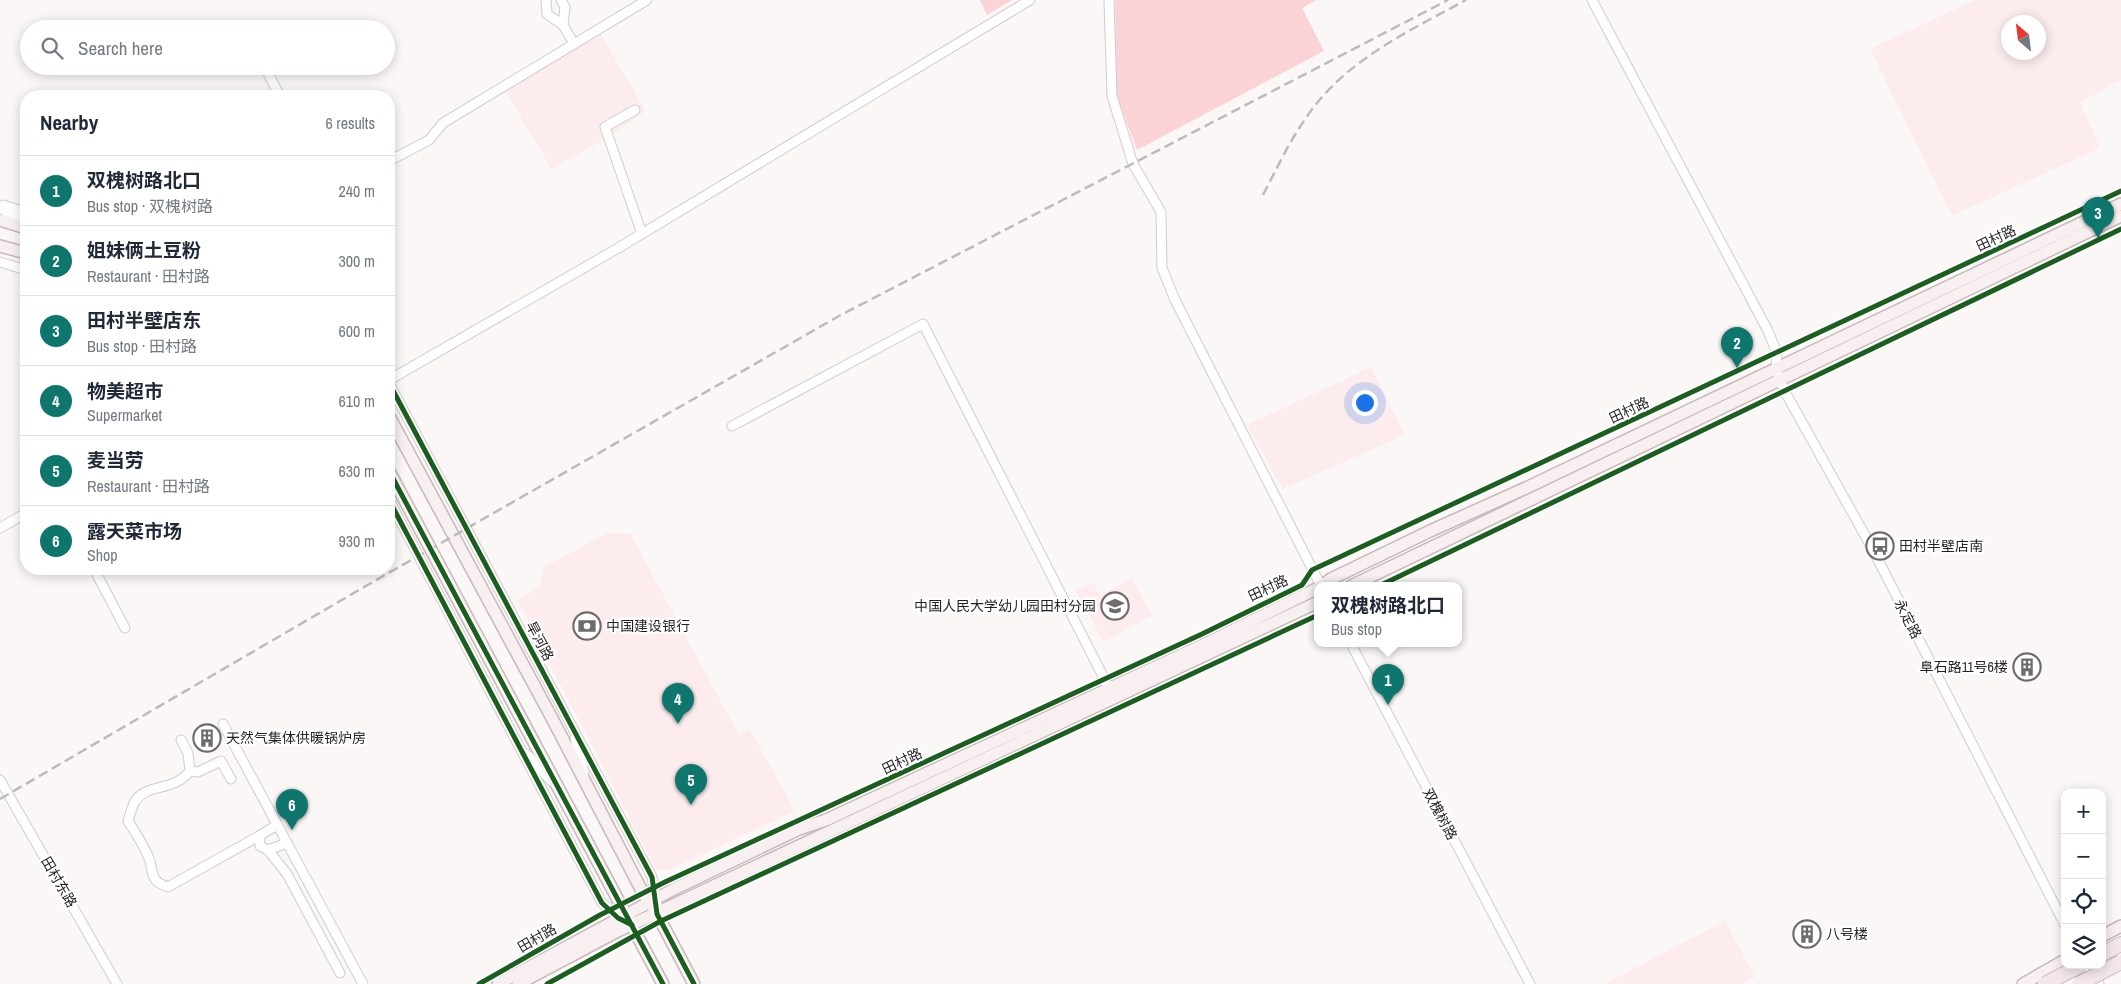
<!DOCTYPE html>
<html lang="en">
<head>
<meta charset="utf-8">
<style>
  :root { --surface:#fff; --page:#f2f2f3; --text:#1f2937; --muted:#747a83; --line:#e0e1e3; --accent:#0f766e }
  body { margin:0; font-family:"Archivo Narrow","Noto Sans SC",sans-serif; background:var(--page); color:var(--text) }
  .controls { position:absolute; right:15px; bottom:15px; display:grid; overflow:hidden; border-radius:10px; box-shadow:0 2px 12px #0003 }
  .controls button { width:45px; height:45px; display:grid; place-items:center; padding:0; border:0; border-bottom:1px solid var(--line); background:var(--surface); color:var(--text); font:25px sans-serif }
  .compass { position:absolute; left:2001px; top:15px; width:45px; height:45px; border-radius:50%; background:var(--surface); box-shadow:0 2px 12px #0003; rotate:332deg }
  .you { position:absolute; left:1364px; top:402px; width:18px; height:18px; margin:-12px; border:4px solid #fff; border-radius:50%; background:#1a73e8; box-shadow:0 0 0 8px #1a73e833 }
  .badge { display:grid; place-items:center; width:32px; height:32px; border-radius:50%; background:var(--accent); color:#fff; font-size:16px; font-weight:700 }
  .pin { position:absolute; translate:-50% -41px; filter:drop-shadow(0 1px 2px #0008) }
  .pin::after { content:''; position:absolute; top:26px; width:18px; height:15px; background:inherit; clip-path:polygon(0 0,100% 0,50% 100%) }
  .popup { position:absolute; left:1314px; top:582px; width:148px; height:65px; box-sizing:border-box; display:grid; place-content:center; border-radius:10px; background:var(--surface); filter:drop-shadow(0 1px 4px #0005); font-size:16px; white-space:nowrap; color:var(--muted) }
  .popup b { font-size:19px; color:var(--text) }
  .popup::after { content:''; position:absolute; left:50%; top:100%; margin-left:-10px; border:10px solid transparent; border-top-color:var(--surface) }
  .list { margin:0; padding:0; list-style:none }
  h2 { display:flex; justify-content:space-between; align-items:center; height:65px; margin:0; padding:0 20px; font-size:21px }
  h2 small { font-size:16px; font-weight:400; color:var(--muted) }
  .list li { display:grid; grid-template-columns:32px 1fr auto; gap:15px; align-items:center; box-sizing:border-box; height:70px; padding:0 20px; border-top:1px solid var(--line) }
  .list b { display:block; font-size:19px; white-space:nowrap }
  .list p { margin:0; font-size:16px; white-space:nowrap; color:var(--muted) }
  .list em { font-size:16px; font-style:normal; color:var(--muted) }
  .icon { flex:none; width:28px; height:28px; fill:none; stroke:currentColor; stroke-width:2; stroke-linecap:round; stroke-linejoin:round }
  .map { position:relative; flex:none; width:2121px; height:984px; overflow:hidden }
  .search { position:absolute; background:var(--surface); box-shadow:0 2px 12px #0003; left:20px; top:20px; width:375px; height:55px; display:flex; align-items:center; gap:12px; box-sizing:border-box; padding:0 18px; border-radius:28px; color:var(--muted); font-size:19px }
  .panel { position:absolute; background:var(--surface); box-shadow:0 2px 12px #0003; left:20px; top:90px; width:375px; height:485px; border-radius:20px }
  .map>svg:first-child { display:block }
</style>
</head>
<body>
<div class="map">
<svg width="2121" height="984" viewBox="0 0 2121 984">
  <rect width="100%" height="100%" fill="#fcf7f7"/>
  <g fill="#fdeced" fill-rule="evenodd">
    <path d="M1975,0h146v80l-41,22 20,46 -148,68 -82,-167zM2038,22v30h-30v-30z"/>
    <polygon points="601,35 646,111 602,141 550,170 544,156 505,91"/>
    <polygon points="1371,367 1405,435 1283,489 1247,425"/>
    <polygon points="607,533 630,533 739,735 750,729 795,811 671,869 656,870 517,600 543,585 540,578 544,567"/>
    <polygon points="1132,579 1152,616 1103,642 1076,591 1093,582 1100,595"/>
    <polygon points="1725,921 1755,977 1741,984 1604,984"/>
  </g>
  <g fill="#fbd2d6">
    <polygon points="980,0 1012,0 987,15"/>
    <polygon points="1115,0 1316,0 1302,8 1324,51 1137,150 1116,94"/>
  </g>
  <g fill="none" stroke-linecap="round" stroke-linejoin="round">
    <g stroke="#d1cccc" stroke-width="11">
      <g id="minor">
        <polyline points="546,0 547,14 563,25"/>
        <polyline points="561,0 565,7 563,25 574,44"/>
        <polyline points="1109,0 1112,96 1133,164 1161,212 1162,268 1175,300 1321,586"/>
        <polyline points="1592,0 1768,331 1777,353 1776,368 1784,390 1873,550 2065,925"/>
        <polyline points="336,29 339,27"/>
        <polyline points="264,66 280,96"/>
        <polyline points="635,110 605,127 642,234"/>
        <polyline points="389,161 429,140 443,123 647,0"/>
        <polyline points="3,205 26,212"/>
        <polyline points="0,208 26,224"/>
        <polyline points="0,262 26,270"/>
        <polyline points="389,380 620,247 1030,0"/>
        <polyline points="389,383 652,877 657,904"/>
        <polyline points="732,426 923,324 1109,688"/>
        <polyline points="389,500 602,903 623,920"/>
        <polyline points="0,528 26,513"/>
        <polyline points="94,569 125,628"/>
        <polyline points="1351,644 1530,984"/>
        <polyline points="223,724 363,984"/>
        <polyline points="575,738 584,772"/>
        <path d="M181,740l7,13 2,18c-18,22 -41,11 -55,30 -3,6 -5,14 -7,20 7,11 15,23 20,35 7,15 -1,24 20,31l91,-51"/>
        <polyline points="527,754 551,781"/>
        <polyline points="190,771 198,772 221,761 231,779"/>
        <polyline points="0,780 117,984"/>
        <polyline points="277,825 259,836 260,846 268,850 287,843"/>
        <polyline points="268,850 287,874 340,973"/>
        <polyline points="2087,965 2099,984"/>
      </g>
    </g>
    <g stroke="#c7b8ba" stroke-width="14">
      <g id="major">
        <polyline points="0,220 26,228"/>
        <polyline points="0,246 26,253"/>
        <polyline points="389,416 554,722 643,893 657,914 694,984"/>
        <polyline points="389,471 663,984"/>
        <polyline points="1321,586 1331,579 1430,531 1526,488 2121,204"/>
        <polyline points="1351,586 2121,216"/>
        <polyline points="2102,936 2121,926"/>
        <polyline points="498,984 674,889 799,829 826,820 1209,642 1318,588"/>
        <polyline points="518,984 618,931 1318,602"/>
        <polyline points="2023,984 2065,960"/>
      </g>
    </g>
    <g stroke="#c7b8ba" stroke-width="16">
      <polyline id="highway" points="2102,954 2121,944"/>
    </g>
    <use href="#minor" stroke="#fffefe" stroke-width="9"/>
    <use href="#major" stroke="#f8eff1" stroke-width="11"/>
    <use href="#highway" stroke="#f3e6e8" stroke-width="14"/>
    <g stroke="#bcbbbb" stroke-width="2.5" stroke-dasharray="10 5" stroke-linecap="butt">
      <path d="M1263,195c14,-27 27,-55 45,-80 38,-55 101,-84 158,-115"/>
      <polyline points="0,799 371,583 839,316 1448,0"/>
    </g>
    <g stroke="#c7b8ba" stroke-width="16" stroke-linecap="butt">
      <g id="highway-bridge">
        <polyline points="2045,984 2081,965"/>
        <polyline points="2079,984 2121,962"/>
      </g>
    </g>
    <use href="#highway-bridge" stroke="#f3e6e8" stroke-width="14"/>
    <g stroke="#fff" stroke-width="8">
      <g id="cycleway">
        <polyline points="389,383 652,877 657,914 694,984"/>
        <polyline points="389,471 663,984"/>
        <polyline points="389,500 602,903 618,918 632,925"/>
        <polyline points="1379,586 2121,229"/>
        <polyline points="479,984 600,915 665,882 1202,634 1302,585 1312,570 2121,191"/>
        <polyline points="547,984 661,921 1318,615"/>
      </g>
    </g>
    <use href="#cycleway" stroke="#1b5e20" stroke-width="5"/>
  </g>
  <defs>
    <g id="bus-ring" transform="scale(1.4375)"><circle r="9.5" fill="#fff" stroke="#706b6b" stroke-width="1.5"/><path d="M-5-6H5V4H4V6H2V4H-2V6H-4V4H-5ZM-3.5-4V0h7V-4ZM-3.5 1.2v1.5H-2V1.2ZM2 1.2v1.5H3.5V1.2Z" fill="#706b6b"/></g>
    <g id="school-ring" transform="scale(1.4375)"><circle r="9.5" fill="#fff" stroke="#706b6b" stroke-width="1.5"/><path d="M0-5L7-2L0 1L-7-2ZM-4 1L0 2.5L4 1V4Q0 6-4 4Z" fill="#706b6b"/></g>
    <g id="bank-ring" transform="scale(1.4375)"><circle r="9.5" fill="#fff" stroke="#706b6b" stroke-width="1.5"/><path d="M-6-4H6V4H-6ZM0-2.3a2.3 2.3 0 1 0 0 4.6a2.3 2.3 0 1 0 0-4.6Z" fill="#706b6b"/></g>
    <g id="building-ring" transform="scale(1.4375)"><circle r="9.5" fill="#fff" stroke="#706b6b" stroke-width="1.5"/><path d="M-4-6H4V6H1V3H-1V6H-4ZM-2.5-4.3h1.7v1.8h-1.7ZM.8-4.3h1.7v1.8H.8ZM-2.5-1h1.7V.8h-1.7ZM.8-1h1.7V.8H.8Z" fill="#706b6b"/></g>
  </defs>
  <g fill-rule="evenodd">
    <use href="#bus-ring" x="1880" y="546"/>
    <use href="#school-ring" x="1115" y="606"/>
    <use href="#bank-ring" x="587" y="626"/>
    <use href="#building-ring" x="2027" y="667"/>
    <use href="#building-ring" x="207" y="738"/>
    <use href="#building-ring" x="1807" y="934"/>
  </g>
  <g text-anchor="middle" dominant-baseline="central" stroke-width="4.5" stroke-linejoin="round" paint-order="stroke">
    <g font-size="14" fill="#251f20" stroke="#fff">
      <text transform="translate(1996 238) rotate(-25)">田村路</text>
      <text transform="translate(1629 410) rotate(-25)">田村路</text>
      <text transform="translate(1268 588) rotate(-25)">田村路</text>
      <text transform="translate(1908 619) rotate(63)">永定路</text>
      <text transform="translate(540 641) rotate(62)">旱河路</text>
      <text transform="translate(902 761) rotate(-25)">田村路</text>
      <text transform="translate(1440 814) rotate(62)">双槐树路</text>
      <text transform="translate(59 882) rotate(60)">田村东路</text>
      <text transform="translate(537 938) rotate(-30)">田村路</text>
    </g>
    <g font-size="14" fill="#251f20" stroke="#fff" text-anchor="start">
      <text x="1899" y="546">田村半壁店南</text>
      <text x="1096" y="606" text-anchor="end">中国人民大学幼儿园田村分园</text>
      <text x="606" y="626">中国建设银行</text>
      <text x="2008" y="667" text-anchor="end">阜石路11号6楼</text>
      <text x="226" y="738">天然气集体供暖锅炉房</text>
      <text x="1826" y="934">八号楼</text>
    </g>
  </g>
</svg>
<div class="controls">
<button>+</button>
<button>−</button>
<button><svg class="icon" aria-label="locate" viewBox="0 0 24 24"><circle cx="12" cy="12" r="6"/><path d="M12 2v4M12 18v4M2 12h4M18 12h4"/></svg></button>
<button><svg class="icon" aria-label="layers" viewBox="0 0 24 24"><path d="M12 4l9 5-9 5-9-5zM3 14l9 5 9-5"/></svg></button>
</div>
<svg class="compass" viewBox="-18 -18 36 36"><path d="M0-13l5 13h-10z" fill="#e53935"/><path d="M0 13l5-13h-10z" fill="#747a83"/></svg>
<div class="you"></div>
<div class="pin badge" style="left:1388px;top:705px">1</div>
<div class="popup"><b>双槐树路北口</b>Bus stop</div>
<div class="pin badge" style="left:1737px;top:368px">2</div>
<div class="pin badge" style="left:2098px;top:238px">3</div>
<div class="pin badge" style="left:678px;top:724px">4</div>
<div class="pin badge" style="left:691px;top:805px">5</div>
<div class="pin badge" style="left:292px;top:830px">6</div>
<div class="search"><svg class="icon" aria-label="search" viewBox="0 0 24 24"><circle cx="10" cy="10" r="6"/><path d="M15 15l6 6"/></svg>Search here</div>
<section class="panel">
<h2>Nearby<small>6 results</small></h2>
<ul class="list">
<li><span class="badge">1</span><div><b>双槐树路北口</b><p>Bus stop · 双槐树路</p></div><em>240 m</em></li>
<li><span class="badge">2</span><div><b>姐妹俩土豆粉</b><p>Restaurant · 田村路</p></div><em>300 m</em></li>
<li><span class="badge">3</span><div><b>田村半壁店东</b><p>Bus stop · 田村路</p></div><em>600 m</em></li>
<li><span class="badge">4</span><div><b>物美超市</b><p>Supermarket</p></div><em>610 m</em></li>
<li><span class="badge">5</span><div><b>麦当劳</b><p>Restaurant · 田村路</p></div><em>630 m</em></li>
<li><span class="badge">6</span><div><b>露天菜市场</b><p>Shop</p></div><em>930 m</em></li>
</ul>
</section>
</div>
</body>
</html>
